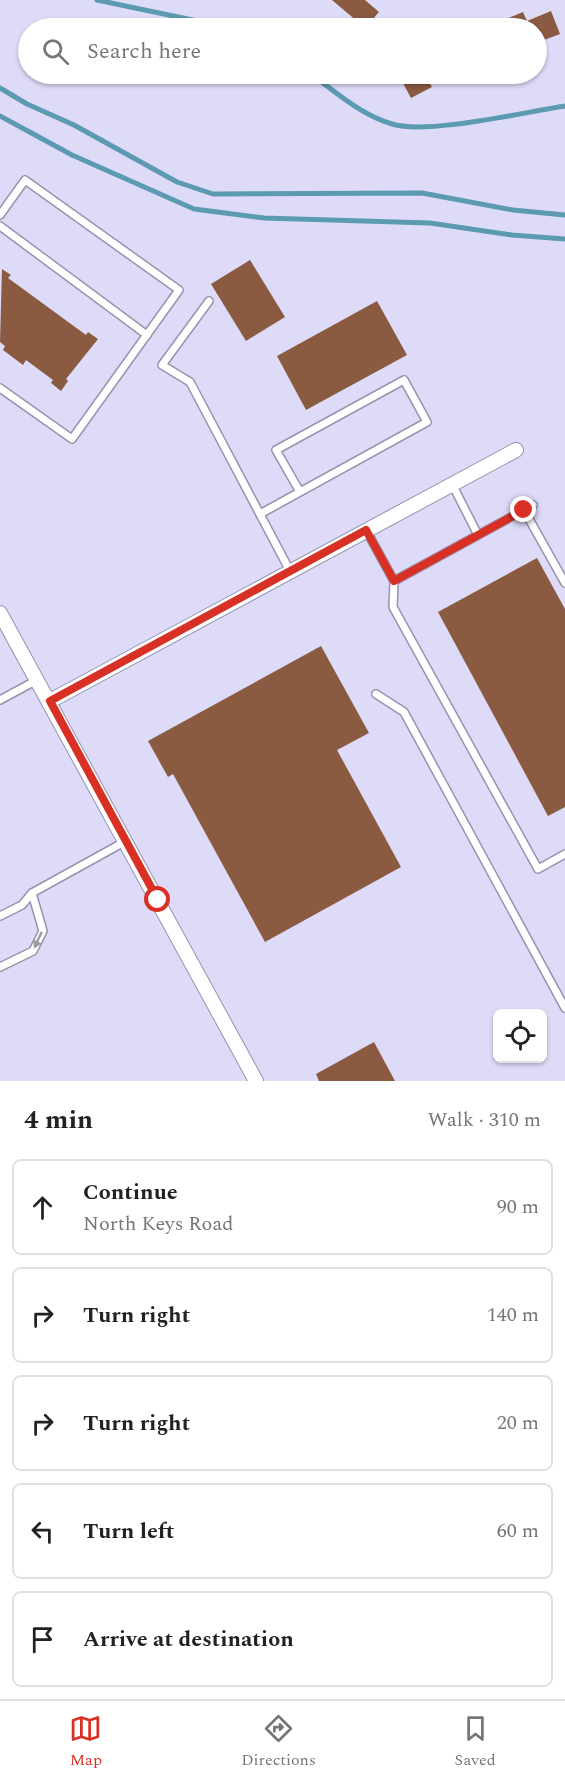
<!DOCTYPE html>
<html lang="en">
<head>
<meta charset="utf-8">
<style>
  :root { --surface:#fff; --page:#f6f6f6; --text:#222; --muted:#767676; --line:#e0e0e0; --accent:#d93025 }
  body { margin:0; font-family:Spectral,serif; background:var(--page); color:var(--text) }
  .controls { position:absolute; right:18px; bottom:18px; display:grid; overflow:hidden; border-radius:9px; box-shadow:0 2px 4px #0004 }
  .controls button { width:54px; height:54px; display:grid; place-items:center; padding:0; border:0; border-bottom:2px solid var(--line); background:var(--surface); color:var(--text); font:30px sans-serif }
  .stop { position:absolute; width:18px; height:18px; margin:-14px; border:4px solid #d93025; border-radius:50%; background:#fff }
  .stop.end { background:#d93025; border-color:#fff; box-shadow:0 2px 6px #0008 }
  .list { margin:0; padding:0; list-style:none }
  h2 { display:flex; justify-content:space-between; align-items:center; height:78px; margin:0; padding:0 24px; font-size:26px }
  h2 small { font-size:20px; font-weight:400; color:var(--muted) }
  .list li { display:grid; grid-template-columns:39px 1fr auto; gap:18px; align-items:center; box-sizing:border-box; height:96px; margin:0 12px 12px; padding:0 12px; border:2px solid var(--line); border-radius:9px }
  .list b { display:block; font-size:22px; white-space:nowrap }
  .list p { margin:0; font-size:20px; white-space:nowrap; color:var(--muted) }
  .list em { font-size:20px; font-style:normal; color:var(--muted) }
  .icon { flex:none; width:33px; height:33px; fill:none; stroke:currentColor; stroke-width:2; stroke-linecap:round; stroke-linejoin:round }
  .map { position:relative; flex:none; width:565px; height:1081px; overflow:hidden }
  .search { position:absolute; background:var(--surface); box-shadow:0 2px 4px #0004; left:18px; right:18px; top:18px; height:66px; display:flex; align-items:center; gap:15px; box-sizing:border-box; padding:0 21px; border-radius:33px; color:var(--muted); font-size:22px }
  .sheet { height:618px; background:var(--surface) }
  nav { display:flex; justify-content:space-around; align-items:center; box-sizing:border-box; height:84px; border-top:2px solid var(--line); background:var(--surface); font-size:16px; color:var(--muted) }
  nav a { display:grid; justify-items:center; gap:3px }
  nav .on { color:var(--accent) }
  .map>svg:first-child { display:block }
</style>
</head>
<body>
<div class="map">
<svg width="565" height="1081" viewBox="0 0 565 1081">
  <rect width="100%" height="100%" fill="#dedbf8"/>
  <g fill="none" stroke-linecap="round" stroke-linejoin="round">
    <g stroke="#5c9ab2" stroke-width="5">
      <polyline points="97,0 231,28"/>
      <path d="M311,74c26,19 50,41 81,50 35,11 133,-12 173,-18"/>
      <polyline points="0,88 27,104 74,125 177,182 213,194 422,193 513,210 565,215"/>
      <polyline points="0,116 72,155 194,209 264,218 430,223 512,235 565,239"/>
    </g>
  </g>
  <g fill="#8a5b41">
    <polygon points="332,0 365,0 379,12 365,28"/>
    <polygon points="551,11 560,34 536,43 536,28 508,28 504,20 523,12 527,21"/>
    <polygon points="398,74 425,74 432,87 411,98"/>
    <polygon points="459,74 476,74 477,80 461,83"/>
    <polygon points="250,260 285,317 246,341 211,284"/>
    <polygon points="2,269 11,275 8,278 86,335 88,332 98,339 66,379 68,381 61,391 51,383 53,380 26,360 23,365 3,350 5,346 0,342"/>
    <polygon points="377,301 407,355 306,410 277,356"/>
    <polygon points="537,558 565,609 565,807 548,816 438,612"/>
    <polygon points="321,646 369,733 337,750 401,867 265,942 173,774 168,777 148,741"/>
    <polygon points="374,1042 395,1081 319,1081 316,1074"/>
  </g>
  <g fill="none" stroke-linecap="round" stroke-linejoin="round">
    <g stroke="#9693ae" stroke-width="10">
      <g id="service">
        <polyline points="0,215 25,180 179,290 72,439 0,388"/>
        <polyline points="0,226 147,335"/>
        <polyline points="209,301 162,365 190,382 290,571"/>
        <polyline points="452,484 478,535"/>
        <polyline points="524,510 565,583"/>
        <polyline points="260,514 427,422 404,380 276,450 300,492"/>
        <polyline points="366,530 394,581 533,505"/>
        <polyline points="394,581 393,607 538,869 565,854"/>
        <polyline points="376,694 404,712 565,1008"/>
        <polyline points="0,700 37,680"/>
        <polyline points="0,916 22,905 32,893 126,841"/>
        <polyline points="0,967 33,951 43,931 32,893"/>
      </g>
    </g>
    <g stroke="#9693ae" stroke-width="16">
      <g id="minor">
        <polyline points="0,613 256,1081"/>
        <polyline points="50,701 516,450"/>
      </g>
    </g>
    <use href="#service" stroke="#fff" stroke-width="7"/>
    <use href="#minor" stroke="#fff" stroke-width="14"/>
  </g>
  <defs><path id="oneway-solid" d="M-6-.8H1V-3.2L6.5 0L1 3.2V.8H-6Z" transform="scale(1.5)"/></defs>
  <use fill="#9c9ca0" href="#oneway-solid" transform="translate(38 940) rotate(115)"/>
  <g fill="none" stroke-linecap="round" stroke-linejoin="round">
    <polyline stroke="#d93025" stroke-width="8" points="158,900 50,701 366,530 394,581 524,510"/>
  </g>
</svg>
<div class="controls">
<button><svg class="icon" aria-label="locate" viewBox="0 0 24 24"><circle cx="12" cy="12" r="6"/><path d="M12 2v4M12 18v4M2 12h4M18 12h4"/></svg></button>
</div>
<div class="stop" style="left:158px;top:900px"></div>
<div class="stop end" style="left:524px;top:510px"></div>
<div class="search"><svg class="icon" aria-label="search" viewBox="0 0 24 24"><circle cx="10" cy="10" r="6"/><path d="M15 15l6 6"/></svg>Search here</div>
</div>
<section class="sheet">
<h2>4 min<small>Walk · 310 m</small></h2>
<ul class="list">
<li><svg class="icon" aria-label="ahead" viewBox="0 0 24 24"><path d="M12 20V5M6 11l6-6 6 6"/></svg><div><b>Continue</b><p>North Keys Road</p></div><em>90 m</em></li>
<li><svg class="icon" aria-label="right" viewBox="0 0 24 24"><path d="M7 20v-9h11M14 6l5 5-5 5"/></svg><div><b>Turn right</b></div><em>140 m</em></li>
<li><svg class="icon" aria-label="right" viewBox="0 0 24 24"><path d="M7 20v-9h11M14 6l5 5-5 5"/></svg><div><b>Turn right</b></div><em>20 m</em></li>
<li><svg class="icon" aria-label="left" viewBox="0 0 24 24"><path d="M17 20v-9H6M10 6l-5 5 5 5"/></svg><div><b>Turn left</b></div><em>60 m</em></li>
<li><svg class="icon" aria-label="arrive" viewBox="0 0 24 24"><path d="M6 21V4h12l-3 4 3 4H6"/></svg><div><b>Arrive at destination</b></div></li>
</ul>
</section>
<nav>
<a class="on"><svg class="icon" aria-label="map" viewBox="0 0 24 24"><path d="M3 6l6-2 6 2 6-2v14l-6 2-6-2-6 2zM9 4v14M15 6v14"/></svg>Map</a>
<a><svg class="icon" aria-label="directions" viewBox="0 0 24 24"><path d="M12 3l9 9-9 9-9-9zM9 14v-3h6M13 9l2 2-2 2"/></svg>Directions</a>
<a><svg class="icon" aria-label="saved" viewBox="0 0 24 24"><path d="M7 4h10v16l-5-4-5 4z"/></svg>Saved</a>
</nav>
</body>
</html>
